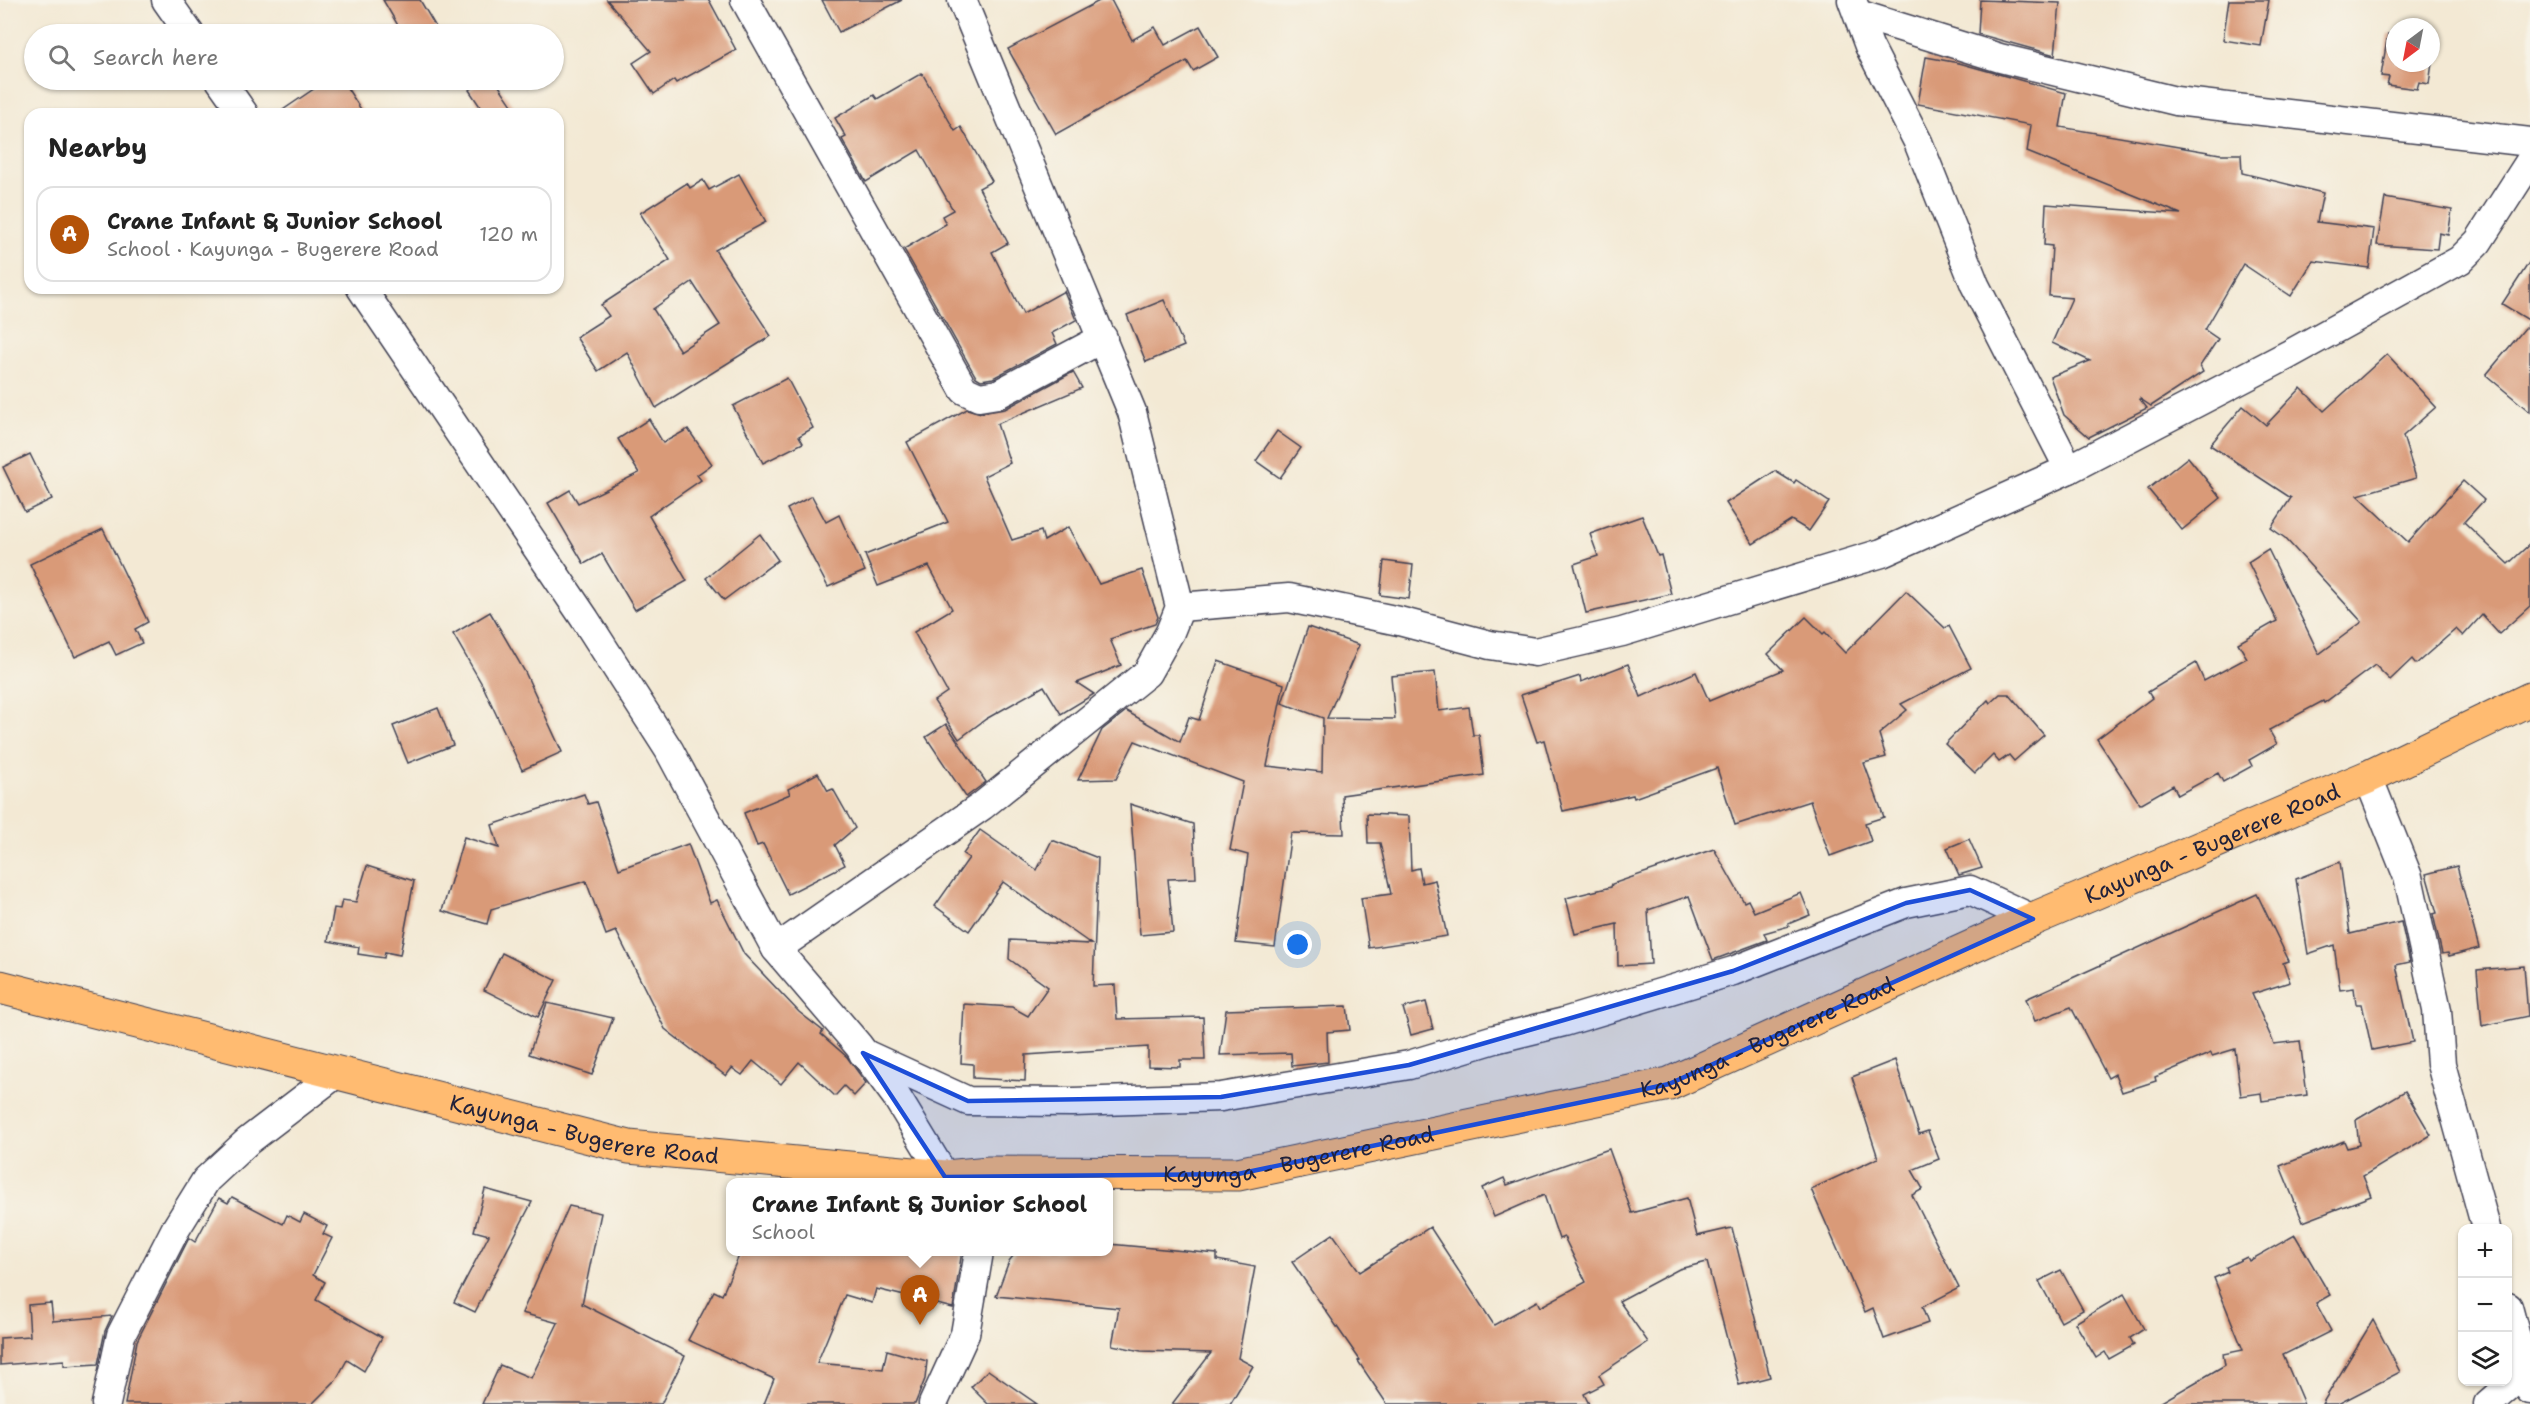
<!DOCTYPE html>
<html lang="en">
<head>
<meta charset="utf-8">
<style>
  :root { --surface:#fff; --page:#f2f2f2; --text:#222; --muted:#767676; --line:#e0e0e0; --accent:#b45309 }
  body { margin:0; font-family:"Shantell Sans",sans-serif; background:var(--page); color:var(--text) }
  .controls { position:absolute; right:18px; bottom:18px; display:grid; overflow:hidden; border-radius:12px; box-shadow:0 2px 4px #0004 }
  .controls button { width:54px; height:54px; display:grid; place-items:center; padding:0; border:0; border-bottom:2px solid var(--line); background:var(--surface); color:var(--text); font:30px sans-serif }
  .compass { position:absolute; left:2386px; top:18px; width:54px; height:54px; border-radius:50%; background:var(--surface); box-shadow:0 2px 4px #0004; rotate:212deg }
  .you { position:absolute; left:1298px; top:945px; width:21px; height:21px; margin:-15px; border:4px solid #fff; border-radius:50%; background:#1a73e8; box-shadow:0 0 0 9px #1a73e833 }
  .badge { display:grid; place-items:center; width:39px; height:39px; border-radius:50%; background:var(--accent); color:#fff; font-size:20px; font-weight:700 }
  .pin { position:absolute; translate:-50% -50px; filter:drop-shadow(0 2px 3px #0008) }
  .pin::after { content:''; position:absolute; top:32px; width:21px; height:18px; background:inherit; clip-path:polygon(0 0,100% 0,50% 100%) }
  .popup { position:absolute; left:726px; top:1178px; width:387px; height:78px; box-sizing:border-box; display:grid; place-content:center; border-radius:12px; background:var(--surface); filter:drop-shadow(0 2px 4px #0005); font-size:20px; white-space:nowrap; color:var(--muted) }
  .popup b { font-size:22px; color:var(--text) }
  .popup::after { content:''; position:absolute; left:50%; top:100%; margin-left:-12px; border:12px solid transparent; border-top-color:var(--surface) }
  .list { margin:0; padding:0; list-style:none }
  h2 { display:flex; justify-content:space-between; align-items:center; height:78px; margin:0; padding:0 24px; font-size:26px }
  h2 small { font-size:20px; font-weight:400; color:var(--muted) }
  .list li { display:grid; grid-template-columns:39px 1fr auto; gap:18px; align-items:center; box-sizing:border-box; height:96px; margin:0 12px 12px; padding:0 12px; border:2px solid var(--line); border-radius:18px }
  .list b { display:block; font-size:22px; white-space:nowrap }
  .list p { margin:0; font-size:20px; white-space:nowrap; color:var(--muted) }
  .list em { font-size:20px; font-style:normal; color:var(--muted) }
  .icon { flex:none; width:33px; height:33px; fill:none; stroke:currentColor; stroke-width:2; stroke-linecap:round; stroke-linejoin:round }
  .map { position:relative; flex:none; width:2530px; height:1404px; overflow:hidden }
  .search { position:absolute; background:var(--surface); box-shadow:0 2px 4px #0004; left:24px; top:24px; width:540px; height:66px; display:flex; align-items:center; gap:15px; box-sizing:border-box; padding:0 21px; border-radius:33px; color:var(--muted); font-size:22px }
  .panel { position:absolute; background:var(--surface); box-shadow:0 2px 4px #0004; left:24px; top:108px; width:540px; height:186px; border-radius:18px }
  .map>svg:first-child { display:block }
</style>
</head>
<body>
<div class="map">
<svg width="2530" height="1404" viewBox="0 0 2530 1404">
  <rect width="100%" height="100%" fill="#f7f3e8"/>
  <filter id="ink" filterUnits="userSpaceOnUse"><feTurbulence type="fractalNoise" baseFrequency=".0167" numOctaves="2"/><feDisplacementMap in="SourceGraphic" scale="12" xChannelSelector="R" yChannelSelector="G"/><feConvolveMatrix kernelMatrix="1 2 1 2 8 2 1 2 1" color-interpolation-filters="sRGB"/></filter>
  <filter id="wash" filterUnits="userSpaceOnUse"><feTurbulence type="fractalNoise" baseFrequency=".008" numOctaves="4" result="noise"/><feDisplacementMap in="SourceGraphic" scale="24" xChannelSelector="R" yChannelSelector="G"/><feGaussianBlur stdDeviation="1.35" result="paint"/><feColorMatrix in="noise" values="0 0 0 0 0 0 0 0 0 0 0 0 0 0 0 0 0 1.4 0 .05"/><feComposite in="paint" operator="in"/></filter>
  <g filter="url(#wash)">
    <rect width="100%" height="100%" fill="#f3e9d4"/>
    <g id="blocks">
      <g fill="#d99a78" fill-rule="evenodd">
        <polygon points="383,0 420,0 440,34 403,34"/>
        <polygon points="607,0 709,0 736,50 676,83 674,80 654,94 633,63 651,51"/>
        <polygon points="822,0 902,0 839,32"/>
        <polygon points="1101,0 1111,0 1132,40 1155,27 1165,45 1200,26 1218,57 1193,71 1187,61 1056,134 1008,49"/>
        <polygon points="1980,0 2060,3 2055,55 1978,34"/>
        <polygon points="2229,0 2269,0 2261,46 2223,40"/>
        <polygon points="2388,34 2395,36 2395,63 2431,63 2431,42 2435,42 2429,84 2419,82 2417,89 2387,85 2389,77 2381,76"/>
        <polygon points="1926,57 1959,63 2066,93 2060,127 2220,154 2241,154 2242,173 2323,193 2317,222 2374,229 2369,268 2313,261 2291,296 2243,264 2205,330 2218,339 2200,366 2203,372 2151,406 2139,398 2147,408 2089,437 2064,415 2050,377 2090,361 2052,343 2072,298 2049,296 2052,246 2044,245 2046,204 2181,214 2027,152 2031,125 1918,104"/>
        <polygon points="922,73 955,131 961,127 992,181 979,188 1008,243 992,252 1023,314 1064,291 1076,320 1052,333 1057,344 993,378 981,380 976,377 904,249 946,224 942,216 953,210 919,150 866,182 842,139 846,137 835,118 874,95 877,99"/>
        <polygon points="327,80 342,80 364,114 277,114"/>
        <polygon points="485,80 495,80 518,114 485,114 469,90"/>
        <path d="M739,174l27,48 -51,28 56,86 -115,72 -29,-56 -29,19 -22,-34 33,-21 -8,-11 69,-45 -30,-47 47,-30 3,5 13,-8 6,10zM692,282l28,43 -40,26 -27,-42z"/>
        <polygon points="2385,198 2452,210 2448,235 2439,233 2437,249 2377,245"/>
        <polygon points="2530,261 2530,321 2502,304"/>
        <polygon points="1164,300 1184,346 1146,362 1127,315"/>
        <polygon points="2530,322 2530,412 2486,375"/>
        <polygon points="2387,354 2436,407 2403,436 2416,478 2358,495 2408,542 2463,481 2484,500 2464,522 2508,564 2530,544 2530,606 2499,634 2482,615 2463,636 2456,629 2416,664 2412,659 2390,680 2375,665 2324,703 2323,701 2269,730 2277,744 2249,760 2252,766 2223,782 2218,773 2178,795 2173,785 2140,804 2097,739 2152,698 2148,692 2196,663 2204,681 2247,658 2238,643 2277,621 2248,562 2268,549 2319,654 2362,622 2285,538 2271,528 2291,498 2210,445 2243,406 2266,425 2301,388 2324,411"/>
        <polygon points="1073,372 1082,388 997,424 1010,463 984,476 1012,540 1041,531 1044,541 1068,527 1099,584 1142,570 1158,617 1155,624 1110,639 1121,665 1077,683 1094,694 1061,714 1044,686 986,719 959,739 934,701 947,692 914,632 952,609 929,566 878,586 865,555 948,522 907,442 967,409 981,413 1005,409"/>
        <polygon points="787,378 813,428 799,436 803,443 763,463 733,406"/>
        <polygon points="649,419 663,443 688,429 712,464 697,475 701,480 649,516 687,581 635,610 602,554 584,564 548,503 570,490 578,503 639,473 618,439"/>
        <polygon points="1277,431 1301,448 1280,478 1256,461"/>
        <polygon points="30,454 52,499 25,512 3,467"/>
        <polygon points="2188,457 2221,498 2182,530 2148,489"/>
        <polygon points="1775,471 1794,483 1796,480 1829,502 1809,531 1791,520 1753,544 1726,503"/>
        <polygon points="812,496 826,522 839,515 865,571 828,587 787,509"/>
        <polygon points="1642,516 1658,556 1661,555 1671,594 1586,613 1574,564 1598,556 1590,534"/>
        <polygon points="103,529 148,622 135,629 142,643 116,655 109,641 75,657 30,564"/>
        <polygon points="760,534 778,560 724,600 706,578"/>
        <polygon points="1384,561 1413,565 1409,599 1380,595"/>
        <polygon points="1906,591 1945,628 1949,626 1971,668 1901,704 1907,710 1879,734 1886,757 1864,763 1884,817 1865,823 1871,841 1830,856 1810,801 1735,825 1717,768 1634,798 1633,795 1563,811 1544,740 1537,742 1521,695 1580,676 1581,682 1628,664 1641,697 1696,672 1709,701 1783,670 1768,654 1806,617 1823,634 1825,632 1845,653"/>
        <polygon points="490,612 525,672 562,752 522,770 483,686 453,634"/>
        <polygon points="1308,627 1359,645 1327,718 1395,719 1391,676 1435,672 1439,711 1469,707 1473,735 1479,735 1484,775 1342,795 1344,834 1291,833 1275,947 1236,943 1248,855 1230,850 1243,782 1135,741 1116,779 1078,780 1102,730 1126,711 1180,742 1189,717 1199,720 1218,661 1284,684 1267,766 1322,772 1323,718 1282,703"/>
        <polygon points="2000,694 2009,694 2044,735 2014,761 2009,755 1999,762 1993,755 1975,773 1945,744 1988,700 1990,703"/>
        <polygon points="438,708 453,745 408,763 393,726"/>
        <polygon points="946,724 986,782 966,797 926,737"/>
        <polygon points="818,773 828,791 833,789 855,828 835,845 845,865 788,894 763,844 757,846 744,813 790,794 788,789"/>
        <polygon points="584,794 588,804 596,802 619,869 688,844 710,903 717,900 744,954 799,1012 823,1031 821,1034 847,1057 866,1083 854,1096 844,1086 835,1096 799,1062 781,1084 753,1061 742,1075 732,1068 726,1076 665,1029 616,931 606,935 586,881 491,909 487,924 442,911 464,837 499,848 492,825"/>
        <polygon points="1130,804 1193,824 1196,878 1168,879 1173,932 1140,935"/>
        <polygon points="1367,814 1409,816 1411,870 1419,868 1422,883 1435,880 1447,936 1369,948 1361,898 1391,894 1380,843 1368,843"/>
        <polygon points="980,830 1037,870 1052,840 1098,858 1093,986 1115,985 1117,1019 1203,1017 1205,1060 1180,1060 1180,1067 1148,1066 1148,1047 1026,1055 1025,1081 973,1078 973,1064 961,1063 964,1004 1012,1007 1028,1016 1048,987 1009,959 1010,940 1091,944 1003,882 969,931 935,906 969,858 963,854"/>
        <polygon points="1969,839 1982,868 1959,875 1947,848"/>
        <polygon points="1714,849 1744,902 1748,900 1754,912 1801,893 1810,915 1788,924 1789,926 1764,933 1767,940 1713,960 1689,896 1648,910 1651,964 1618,966 1617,924 1575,934 1566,898 1611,887 1612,884"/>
        <polygon points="2340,862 2350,934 2401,922 2410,962 2396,965 2413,1042 2372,1050 2362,1004 2356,1004 2354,988 2340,990 2334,945 2308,954 2296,879"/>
        <polygon points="367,866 414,881 400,955 385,952 384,958 358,954 359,947 328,941 334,908 340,909 342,900 356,902"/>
        <polygon points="2457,866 2479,948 2449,956 2448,953 2442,954 2433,914 2437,913 2426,874"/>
        <polygon points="2257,894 2289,961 2283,963 2290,982 2252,994 2274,1044 2300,1041 2307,1095 2262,1101 2261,1093 2241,1096 2235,1049 2212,1056 2211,1053 2155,1077 2156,1081 2122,1092 2115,1074 2108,1078 2071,1007 2035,1021 2026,999"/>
        <polygon points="502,953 556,980 538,1017 484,990"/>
        <polygon points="2524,966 2528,1016 2482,1026 2477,970"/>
        <polygon points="1426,1002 1433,1029 1411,1035 1403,1008"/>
        <polygon points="547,1003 613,1018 592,1075 529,1054"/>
        <polygon points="1347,1006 1350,1030 1327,1032 1328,1062 1292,1066 1291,1053 1220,1055 1226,1010"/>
        <polygon points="1895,1060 1919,1134 1928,1131 1939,1159 1912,1170 1923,1189 1912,1195 1959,1288 1922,1307 1928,1323 1884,1339 1873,1308 1865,1312 1811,1189 1878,1158 1852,1077"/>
        <polygon points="2405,1091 2431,1135 2363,1176 2371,1196 2303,1222 2280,1166 2344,1141 2347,1148 2359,1145 2356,1120"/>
        <polygon points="1609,1149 1632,1213 1687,1198 1697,1236 1732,1228 1770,1377 1739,1385 1707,1262 1679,1269 1619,1301 1648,1342 1599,1375 1604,1384 1584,1394 1589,1404 1387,1404 1358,1361 1360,1360 1292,1262 1333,1234 1360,1272 1430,1227 1494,1325 1537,1301 1540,1307 1586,1282 1564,1237 1559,1239 1544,1195 1494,1217 1482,1188 1504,1178 1507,1185"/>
        <polygon points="485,1189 532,1202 475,1312 454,1302 489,1235 474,1231"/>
        <polygon points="232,1197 283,1224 287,1215 300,1222 304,1214 327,1226 323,1234 332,1238 313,1275 325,1282 316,1300 382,1337 364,1371 347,1360 336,1380 312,1404 125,1404 137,1341 189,1238 195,1242 219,1198 228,1203"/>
        <polygon points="569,1206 601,1213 582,1304 685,1356 661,1404 482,1404 500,1365 531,1378 558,1323 522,1313"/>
        <polygon points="2295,1235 2330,1295 2316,1303 2331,1331 2283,1355 2304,1404 2158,1404 2225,1365 2223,1354 2243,1350 2214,1278 2228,1272 2226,1267 2247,1257 2249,1261"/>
        <polygon points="1109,1244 1217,1254 1217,1260 1255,1267 1238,1358 1253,1366 1230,1404 1172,1404 1211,1353 1141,1351 1112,1345 1119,1308 996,1296 1009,1261 1017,1251 1109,1251"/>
        <polygon points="741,1251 962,1251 953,1308 876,1289 872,1303 845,1295 817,1363 883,1369 887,1350 927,1361 925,1379 915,1404 764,1404 774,1379 688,1340 714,1291 722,1295"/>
        <polygon points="2061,1270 2083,1310 2061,1322 2039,1281"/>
        <polygon points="2124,1294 2144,1329 2130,1338 2134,1345 2109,1359 2105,1352 2096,1358 2075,1323"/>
        <polygon points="51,1303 53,1321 112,1316 105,1331 98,1364 64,1366 64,1360 0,1365 0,1338 30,1336 28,1305"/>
        <polygon points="2373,1320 2400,1372 2338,1404 2322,1404"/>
        <polygon points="988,1370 1037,1404 988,1404 971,1387"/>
      </g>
    </g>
  </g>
  <g filter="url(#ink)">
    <use href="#blocks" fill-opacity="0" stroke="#414052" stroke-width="1.5"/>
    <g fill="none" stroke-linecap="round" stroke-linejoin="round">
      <g stroke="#414052" stroke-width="31">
        <g id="minor">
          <polyline points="166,0 190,34"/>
          <polyline points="745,0 964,390 979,397 998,394 1103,338"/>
          <polyline points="1852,0 1869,46 1918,142 1975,285 2069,469"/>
          <polyline points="1858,14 2000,58 2176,101 2530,142"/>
          <polyline points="220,80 244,114"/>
          <polyline points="361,288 585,619 669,750 776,949 858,1045 896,1096 945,1177"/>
          <polyline points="1180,607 1289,598 1399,621 1490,645 1535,652 1622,632 1882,553 2069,469 2288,355 2460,260 2478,242 2530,161"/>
          <polyline points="2368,777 2408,877 2437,1010 2441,1064 2486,1228"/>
          <polyline points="776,949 982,806 1147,673 1170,632 1180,607 1132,412 962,0"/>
          <polyline points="863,1053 968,1101 1073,1102 1221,1097 1409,1065 1495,1039 1564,1022 1733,971 1906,903 1970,890 2033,919"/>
          <polyline points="2508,1307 2530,1390"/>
          <polyline points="106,1404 121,1335 175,1230 206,1180 248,1141 337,1073"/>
          <polyline points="933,1404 965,1334 979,1252"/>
          <polyline points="2488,1404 2525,1372"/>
        </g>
      </g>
      <g stroke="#414052" stroke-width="35">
        <g id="primary">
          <path id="s1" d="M0,987l629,160 316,30 44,-4 249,1 431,-90 364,-165 335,-142 162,-78"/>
        </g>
      </g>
      <use href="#minor" stroke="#fff" stroke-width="28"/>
      <use href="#primary" stroke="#ffbb71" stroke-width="33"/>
    </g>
  </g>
  <path fill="#1d4ed8" fill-opacity="0.2" stroke="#1d4ed8" stroke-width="4.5" stroke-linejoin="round" d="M1970,890l63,29 -364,165 -431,90 -293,3 -82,-124 105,48 253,-4 188,-32 324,-94 173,-68z"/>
  <g text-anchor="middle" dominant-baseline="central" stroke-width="5" stroke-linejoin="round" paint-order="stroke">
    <g font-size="22" fill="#22223b" stroke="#f7f3e8">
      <text stroke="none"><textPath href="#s1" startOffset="2294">Kayunga - Bugerere Road</textPath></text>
      <text stroke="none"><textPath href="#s1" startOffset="1808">Kayunga - Bugerere Road</textPath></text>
      <text stroke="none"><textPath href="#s1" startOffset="602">Kayunga - Bugerere Road</textPath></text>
      <text stroke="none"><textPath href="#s1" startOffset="1322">Kayunga - Bugerere Road</textPath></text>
    </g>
  </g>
</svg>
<div class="controls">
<button>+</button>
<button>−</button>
<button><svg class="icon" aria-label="layers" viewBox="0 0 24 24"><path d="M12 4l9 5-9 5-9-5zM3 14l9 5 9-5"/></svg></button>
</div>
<svg class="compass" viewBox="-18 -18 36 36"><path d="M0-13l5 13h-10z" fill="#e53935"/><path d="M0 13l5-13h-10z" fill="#767676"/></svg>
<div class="you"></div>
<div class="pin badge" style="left:920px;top:1325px">A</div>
<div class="popup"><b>Crane Infant &amp; Junior School</b>School</div>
<div class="search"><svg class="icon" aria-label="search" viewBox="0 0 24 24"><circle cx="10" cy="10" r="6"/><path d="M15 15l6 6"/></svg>Search here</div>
<section class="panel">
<h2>Nearby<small></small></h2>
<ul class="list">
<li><span class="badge">A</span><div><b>Crane Infant &amp; Junior School</b><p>School · Kayunga - Bugerere Road</p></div><em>120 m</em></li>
</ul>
</section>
</div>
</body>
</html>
